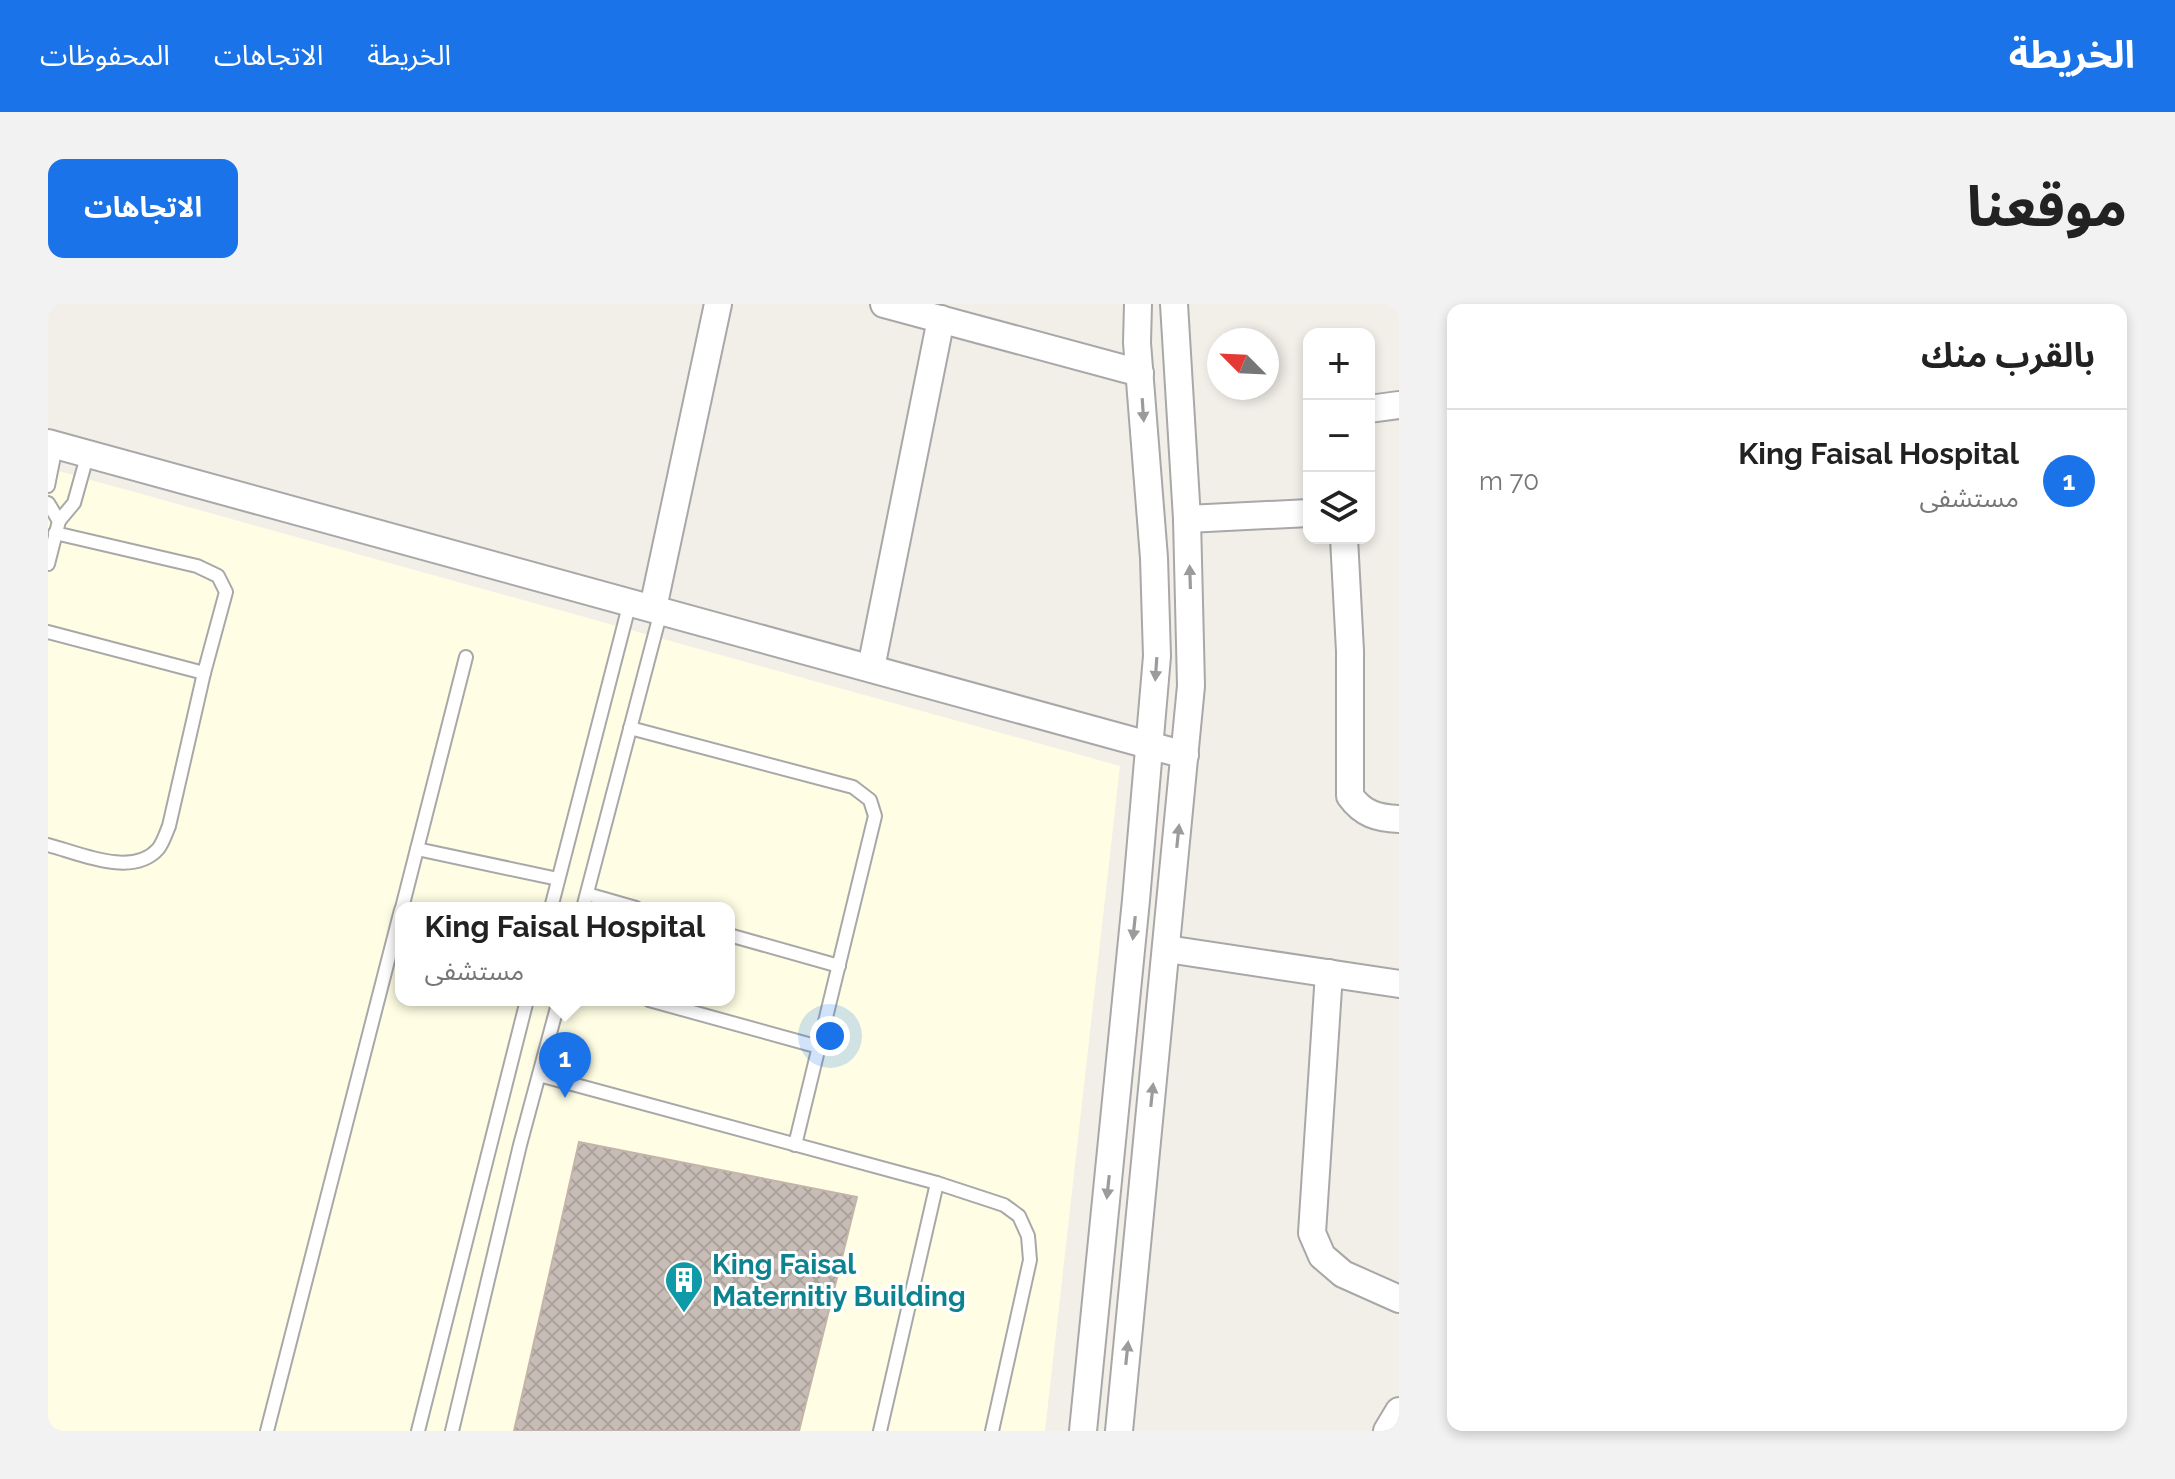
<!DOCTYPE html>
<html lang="ar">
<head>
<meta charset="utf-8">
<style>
  :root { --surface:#fff; --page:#f2f2f2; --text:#222; --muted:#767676; --line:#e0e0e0; --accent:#1a73e8 }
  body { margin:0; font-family:Raleway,"Noto Sans Arabic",sans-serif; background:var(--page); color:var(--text); direction:rtl }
  .controls { position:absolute; right:24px; top:24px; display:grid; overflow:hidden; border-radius:16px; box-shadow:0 4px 12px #0003 }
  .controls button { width:72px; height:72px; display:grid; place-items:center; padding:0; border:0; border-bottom:2px solid var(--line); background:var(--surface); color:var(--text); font:40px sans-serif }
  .compass { position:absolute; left:1159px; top:24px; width:72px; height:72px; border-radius:50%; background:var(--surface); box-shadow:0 4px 12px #0003; rotate:294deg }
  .you { position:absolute; left:782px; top:732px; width:28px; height:28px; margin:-20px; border:6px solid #fff; border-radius:50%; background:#1a73e8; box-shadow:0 0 0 12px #1a73e833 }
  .badge { display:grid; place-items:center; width:52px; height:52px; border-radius:50%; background:var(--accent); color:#fff; font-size:26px; font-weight:700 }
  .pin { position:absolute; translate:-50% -66px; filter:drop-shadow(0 2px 4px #0008) }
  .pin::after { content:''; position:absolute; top:42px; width:28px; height:24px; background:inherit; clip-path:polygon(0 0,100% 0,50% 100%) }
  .popup { position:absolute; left:347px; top:598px; width:340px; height:104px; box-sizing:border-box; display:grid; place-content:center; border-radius:16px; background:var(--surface); filter:drop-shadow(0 2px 6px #0005); font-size:26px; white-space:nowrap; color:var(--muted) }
  .popup b { font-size:30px; color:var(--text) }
  .popup::after { content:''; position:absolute; left:50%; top:100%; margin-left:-16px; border:16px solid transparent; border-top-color:var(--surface) }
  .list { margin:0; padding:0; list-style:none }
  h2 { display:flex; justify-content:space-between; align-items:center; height:104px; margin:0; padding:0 32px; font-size:34px }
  h2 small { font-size:26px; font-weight:400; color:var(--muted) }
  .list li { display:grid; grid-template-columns:52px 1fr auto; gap:24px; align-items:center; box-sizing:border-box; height:144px; padding:0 32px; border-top:2px solid var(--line) }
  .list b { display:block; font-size:30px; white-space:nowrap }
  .list p { margin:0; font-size:26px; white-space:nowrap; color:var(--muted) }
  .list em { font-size:26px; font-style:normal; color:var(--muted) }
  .icon { flex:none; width:44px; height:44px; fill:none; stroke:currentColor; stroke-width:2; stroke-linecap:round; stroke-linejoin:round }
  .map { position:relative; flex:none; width:1351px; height:1127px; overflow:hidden; direction:ltr; border-radius:16px }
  header { display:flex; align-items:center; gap:48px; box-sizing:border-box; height:112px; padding:0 40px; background:var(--accent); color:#fff }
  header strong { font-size:38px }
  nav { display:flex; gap:44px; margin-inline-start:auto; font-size:28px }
  .intro { display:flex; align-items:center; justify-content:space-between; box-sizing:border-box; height:192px; padding:0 48px }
  h1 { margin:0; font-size:56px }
  .button { padding:20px 36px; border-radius:16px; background:var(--accent); color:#fff; font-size:28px; font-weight:700 }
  main { display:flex; gap:48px; padding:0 48px }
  aside { flex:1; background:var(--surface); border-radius:16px; box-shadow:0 4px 12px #0003 }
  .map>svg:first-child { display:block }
</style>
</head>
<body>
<header>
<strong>الخريطة</strong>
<nav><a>الخريطة</a><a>الاتجاهات</a><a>المحفوظات</a></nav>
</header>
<div class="intro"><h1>موقعنا</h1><a class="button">الاتجاهات</a></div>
<main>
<aside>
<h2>بالقرب منك<small></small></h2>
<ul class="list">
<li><span class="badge">1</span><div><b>King Faisal Hospital</b><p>مستشفى</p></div><em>70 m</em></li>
</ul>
</aside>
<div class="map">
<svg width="1351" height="1127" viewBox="0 0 1351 1127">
  <defs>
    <pattern id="building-cross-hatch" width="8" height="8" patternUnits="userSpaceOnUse" patternTransform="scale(2)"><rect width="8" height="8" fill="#c7bdb6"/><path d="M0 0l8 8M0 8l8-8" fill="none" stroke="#aba29c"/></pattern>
  </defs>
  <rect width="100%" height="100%" fill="#f2eee8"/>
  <path fill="#fffee4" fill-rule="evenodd" d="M0,164l1072,298 -75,665h-997zM353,604h328v92h-328z"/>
  <polygon fill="url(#building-cross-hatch)" stroke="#c5b4a9" stroke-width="2" points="531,838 809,893 751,1127 466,1127"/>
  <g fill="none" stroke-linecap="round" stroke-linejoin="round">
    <g stroke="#a8a8a8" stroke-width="16">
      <g id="lane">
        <polyline points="0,182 8,142"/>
        <polyline points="0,199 11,217"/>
        <polyline points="0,260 11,217 26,199 40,149"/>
        <polyline points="0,328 156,369"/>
        <polyline points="582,424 805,483 822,496 827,512 747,841"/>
        <path d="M0,541c31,8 84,33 110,4 5,-6 8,-16 11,-23l35,-153 22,-81 -8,-16 -21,-10 -142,-33"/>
        <polyline points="369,545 510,575"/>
        <polyline points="539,590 588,604"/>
        <polyline points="354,604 418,353"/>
        <polyline points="503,604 582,298"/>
        <polyline points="535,604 613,307"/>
        <polyline points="681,631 791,662"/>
        <polyline points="601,696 771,743"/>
        <polyline points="491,771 889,879 956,901 971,912 980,932 982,956 944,1127"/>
        <polyline points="219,1127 353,606"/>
        <polyline points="370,1127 479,696"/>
        <polyline points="404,1127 472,841 511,696"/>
        <polyline points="832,1127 889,879"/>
      </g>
    </g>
    <g stroke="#a8a8a8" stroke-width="30">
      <g id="street">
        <polyline points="836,0 1092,69"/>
        <polyline points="1321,105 1351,101"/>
        <polyline points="0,139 1137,451"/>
        <polyline points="1139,215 1261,209"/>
        <path d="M1296,234l6,113v145c13,18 27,22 49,23"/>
        <polyline points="605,304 670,0"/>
        <polyline points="823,364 893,15"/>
        <polyline points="1119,645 1351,680"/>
        <polyline points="1281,669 1264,929 1274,952 1295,970 1351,995"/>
        <polyline points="1035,1127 1088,596 1109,352 1106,254 1089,39 1090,0"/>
        <polyline points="1071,1127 1143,382 1139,215 1126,0"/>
        <polyline points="1339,1127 1351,1107"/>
      </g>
    </g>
    <use href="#lane" stroke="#fff" stroke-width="12"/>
    <use href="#street" stroke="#fff" stroke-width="26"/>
  </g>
  <defs><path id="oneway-solid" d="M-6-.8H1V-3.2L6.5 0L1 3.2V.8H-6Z" transform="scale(2)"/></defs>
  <g fill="#9b9b9b">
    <use href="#oneway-solid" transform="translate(1095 106) rotate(86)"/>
    <use href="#oneway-solid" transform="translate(1142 273) rotate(-92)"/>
    <use href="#oneway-solid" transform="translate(1108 365) rotate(94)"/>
    <use href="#oneway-solid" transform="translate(1130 532) rotate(-84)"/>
    <use href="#oneway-solid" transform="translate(1086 624) rotate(96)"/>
    <use href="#oneway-solid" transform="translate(1104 791) rotate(-84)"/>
    <use href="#oneway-solid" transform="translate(1060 883) rotate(96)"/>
    <use href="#oneway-solid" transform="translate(1079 1049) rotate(-84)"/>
  </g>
  <defs>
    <g id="building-pin" transform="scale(2)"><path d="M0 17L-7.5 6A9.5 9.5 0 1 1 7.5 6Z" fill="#0f9aa8" stroke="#fff"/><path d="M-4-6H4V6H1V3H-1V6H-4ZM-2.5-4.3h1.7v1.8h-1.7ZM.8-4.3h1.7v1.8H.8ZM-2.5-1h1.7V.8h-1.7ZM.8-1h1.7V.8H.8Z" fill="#fff"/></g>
  </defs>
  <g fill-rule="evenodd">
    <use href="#building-pin" x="636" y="976"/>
  </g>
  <g text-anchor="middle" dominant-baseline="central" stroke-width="6" stroke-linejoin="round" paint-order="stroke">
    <g font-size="28" font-weight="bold" fill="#0d838f" stroke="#fff" text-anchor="start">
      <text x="664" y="960">King Faisal<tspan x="664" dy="32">Maternitiy Building</tspan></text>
    </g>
  </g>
</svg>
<div class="controls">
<button>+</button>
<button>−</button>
<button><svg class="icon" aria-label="layers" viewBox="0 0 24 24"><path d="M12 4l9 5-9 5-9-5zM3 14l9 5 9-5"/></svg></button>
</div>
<svg class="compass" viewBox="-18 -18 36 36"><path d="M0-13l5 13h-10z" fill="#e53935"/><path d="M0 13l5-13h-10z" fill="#767676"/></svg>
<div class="you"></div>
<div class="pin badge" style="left:517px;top:794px">1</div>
<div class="popup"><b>King Faisal Hospital</b>مستشفى</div>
</div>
</main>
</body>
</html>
